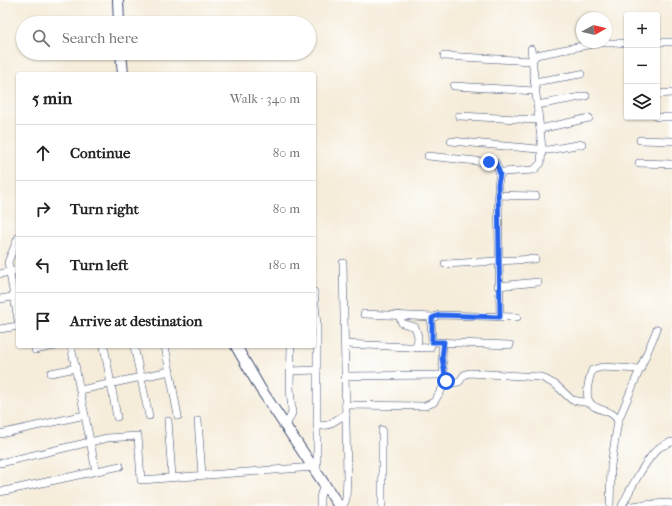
<!DOCTYPE html>
<html lang="en">
<head>
<meta charset="utf-8">
<style>
  :root { --surface:#fff; --page:#f2f2f2; --text:#222; --muted:#767676; --line:#e0e0e0 }
  body { margin:0; font-family:"IM FELL French Canon",serif; background:var(--page); color:var(--text) }
  .controls { position:absolute; right:12px; top:12px; display:grid; overflow:hidden; border-radius:4px; box-shadow:0 1px 3px #0004 }
  .controls button { width:36px; height:36px; display:grid; place-items:center; padding:0; border:0; border-bottom:1px solid var(--line); background:var(--surface); color:var(--text); font:20px sans-serif }
  .compass { position:absolute; left:576px; top:12px; width:36px; height:36px; border-radius:50%; background:var(--surface); box-shadow:0 1px 3px #0004; rotate:82deg }
  .stop { position:absolute; width:12px; height:12px; margin:-9px; border:3px solid #2563eb; border-radius:50%; background:#fff }
  .stop.end { background:#2563eb; border-color:#fff; box-shadow:0 1px 4px #0008 }
  .list { margin:0; padding:0; list-style:none }
  h2 { display:flex; justify-content:space-between; align-items:center; height:52px; margin:0; padding:0 16px; font-size:17px }
  h2 small { font-size:13px; font-weight:400; color:var(--muted) }
  .list li { display:grid; grid-template-columns:26px 1fr auto; gap:12px; align-items:center; box-sizing:border-box; height:56px; padding:0 16px; border-top:1px solid var(--line) }
  .list b { display:block; font-size:15px; white-space:nowrap }
  .list em { font-size:13px; font-style:normal; color:var(--muted) }
  .icon { flex:none; width:22px; height:22px; fill:none; stroke:currentColor; stroke-width:2; stroke-linecap:round; stroke-linejoin:round }
  .map { position:relative; flex:none; width:672px; height:506px; overflow:hidden }
  .search { position:absolute; background:var(--surface); box-shadow:0 1px 3px #0004; left:16px; top:16px; width:300px; height:44px; display:flex; align-items:center; gap:10px; box-sizing:border-box; padding:0 14px; border-radius:22px; color:var(--muted); font-size:15px }
  .panel { position:absolute; background:var(--surface); box-shadow:0 1px 3px #0004; left:16px; top:72px; width:300px; height:276px; border-radius:4px }
  .map>svg:first-child { display:block }
</style>
</head>
<body>
<div class="map">
<svg width="672" height="506" viewBox="0 0 672 506">
  <rect width="100%" height="100%" fill="#fff"/>
  <filter id="ink" filterUnits="userSpaceOnUse"><feTurbulence type="fractalNoise" baseFrequency=".025" numOctaves="2"/><feDisplacementMap in="SourceGraphic" scale="8" xChannelSelector="R" yChannelSelector="G"/><feConvolveMatrix kernelMatrix="1 2 1 2 8 2 1 2 1" color-interpolation-filters="sRGB"/></filter>
  <filter id="wash" filterUnits="userSpaceOnUse"><feTurbulence type="fractalNoise" baseFrequency=".012" numOctaves="4" result="noise"/><feDisplacementMap in="SourceGraphic" scale="16" xChannelSelector="R" yChannelSelector="G"/><feGaussianBlur stdDeviation="0.9" result="paint"/><feColorMatrix in="noise" values="0 0 0 0 0 0 0 0 0 0 0 0 0 0 0 0 0 1.4 0 .05"/><feComposite in="paint" operator="in"/></filter>
  <g filter="url(#wash)">
    <rect width="100%" height="100%" fill="#f5ecd9"/>
  </g>
  <g filter="url(#ink)">
    <g fill="none" stroke-linecap="round" stroke-linejoin="round">
      <g stroke="#3c4b70" stroke-width="8">
        <g id="street">
          <polyline points="657,42 672,42"/>
          <polyline points="444,56 532,61 536,55 598,43 627,43"/>
          <polyline points="534,82 581,74"/>
          <polyline points="454,86 535,91"/>
          <polyline points="657,94 672,93"/>
          <polyline points="537,105 586,96"/>
          <polyline points="459,116 538,120"/>
          <polyline points="657,117 672,117"/>
          <polyline points="540,129 589,118"/>
          <polyline points="640,140 672,141"/>
          <polyline points="451,141 548,150 582,144"/>
          <polyline points="428,156 496,163 500,174 498,184 500,317"/>
          <polyline points="639,163 672,164"/>
          <polyline points="500,174 503,172 534,170 541,163 542,148 531,49"/>
          <polyline points="498,195 536,196"/>
          <polyline points="18,238 8,262 18,320"/>
          <polyline points="445,264 535,259"/>
          <polyline points="0,274 18,270"/>
          <polyline points="498,286 538,282"/>
          <polyline points="314,292 317,326 317,471"/>
          <polyline points="0,299 18,296"/>
          <polyline points="364,314 434,317"/>
          <polyline points="399,315 402,323 415,327 418,336 417,348"/>
          <polyline points="0,329 18,326"/>
          <polyline points="432,342 510,345"/>
          <polyline points="345,344 430,348 432,342 431,320 432,318 439,315 517,317"/>
          <polyline points="71,346 96,471"/>
          <polyline points="104,346 117,417"/>
          <polyline points="134,346 149,416"/>
          <polyline points="165,346 178,416"/>
          <polyline points="35,350 55,346"/>
          <polyline points="291,371 317,370"/>
          <polyline points="51,373 76,368"/>
          <polyline points="346,376 445,375"/>
          <polyline points="445,384 459,382 464,375 469,373 541,377 556,385 572,400 590,403"/>
          <polyline points="80,390 170,371"/>
          <polyline points="346,405 425,406 434,402 445,384 442,358 443,342"/>
          <polyline points="168,421 172,477"/>
          <polyline points="198,421 202,475"/>
          <path d="M618,421c-9,-20 -43,0 -26,-51l10,-3 39,2"/>
          <polyline points="286,426 292,413 290,387 291,346"/>
          <polyline points="318,426 328,425 346,414"/>
          <polyline points="0,434 85,415"/>
          <polyline points="0,463 107,438 138,436 141,480 314,467"/>
          <polyline points="0,492 120,466"/>
          <polyline points="320,506 320,497 324,484"/>
          <polyline points="343,506 346,499 347,477 343,263"/>
          <polyline points="382,506 382,430"/>
          <polyline points="610,506 611,465 618,421 657,329"/>
          <path d="M622,506c7,-15 25,-49 38,-59 4,-2 8,-4 12,-5"/>
          <polyline points="631,506 667,503 672,504"/>
        </g>
      </g>
      <g stroke="#3c4b70" stroke-width="12">
        <g id="secondary">
          <polyline points="118,0 119,23"/>
          <polyline points="121,53 123,74"/>
          <polyline points="236,346 260,388 339,506"/>
        </g>
      </g>
      <use href="#street" stroke="#fff" stroke-width="7"/>
      <use href="#secondary" stroke="#fff" stroke-width="10"/>
    </g>
  </g>
  <g fill="none" stroke-linecap="round" stroke-linejoin="round" filter="url(#ink)">
    <polyline stroke="#2563eb" stroke-width="5" points="446,381 442,358 444,342 432,342 432,318 439,315 500,317 498,184 500,174 496,163 489,162"/>
  </g>
</svg>
<div class="controls">
<button>+</button>
<button>−</button>
<button><svg class="icon" aria-label="layers" viewBox="0 0 24 24"><path d="M12 4l9 5-9 5-9-5zM3 14l9 5 9-5"/></svg></button>
</div>
<svg class="compass" viewBox="-18 -18 36 36"><path d="M0-13l5 13h-10z" fill="#e53935"/><path d="M0 13l5-13h-10z" fill="#767676"/></svg>
<div class="stop" style="left:446px;top:381px"></div>
<div class="stop end" style="left:489px;top:162px"></div>
<div class="search"><svg class="icon" aria-label="search" viewBox="0 0 24 24"><circle cx="10" cy="10" r="6"/><path d="M15 15l6 6"/></svg>Search here</div>
<section class="panel">
<h2>5 min<small>Walk · 340 m</small></h2>
<ul class="list">
<li><svg class="icon" aria-label="ahead" viewBox="0 0 24 24"><path d="M12 20V5M6 11l6-6 6 6"/></svg><div><b>Continue</b></div><em>80 m</em></li>
<li><svg class="icon" aria-label="right" viewBox="0 0 24 24"><path d="M7 20v-9h11M14 6l5 5-5 5"/></svg><div><b>Turn right</b></div><em>80 m</em></li>
<li><svg class="icon" aria-label="left" viewBox="0 0 24 24"><path d="M17 20v-9H6M10 6l-5 5 5 5"/></svg><div><b>Turn left</b></div><em>180 m</em></li>
<li><svg class="icon" aria-label="arrive" viewBox="0 0 24 24"><path d="M6 21V4h12l-3 4 3 4H6"/></svg><div><b>Arrive at destination</b></div></li>
</ul>
</section>
</div>
</body>
</html>
